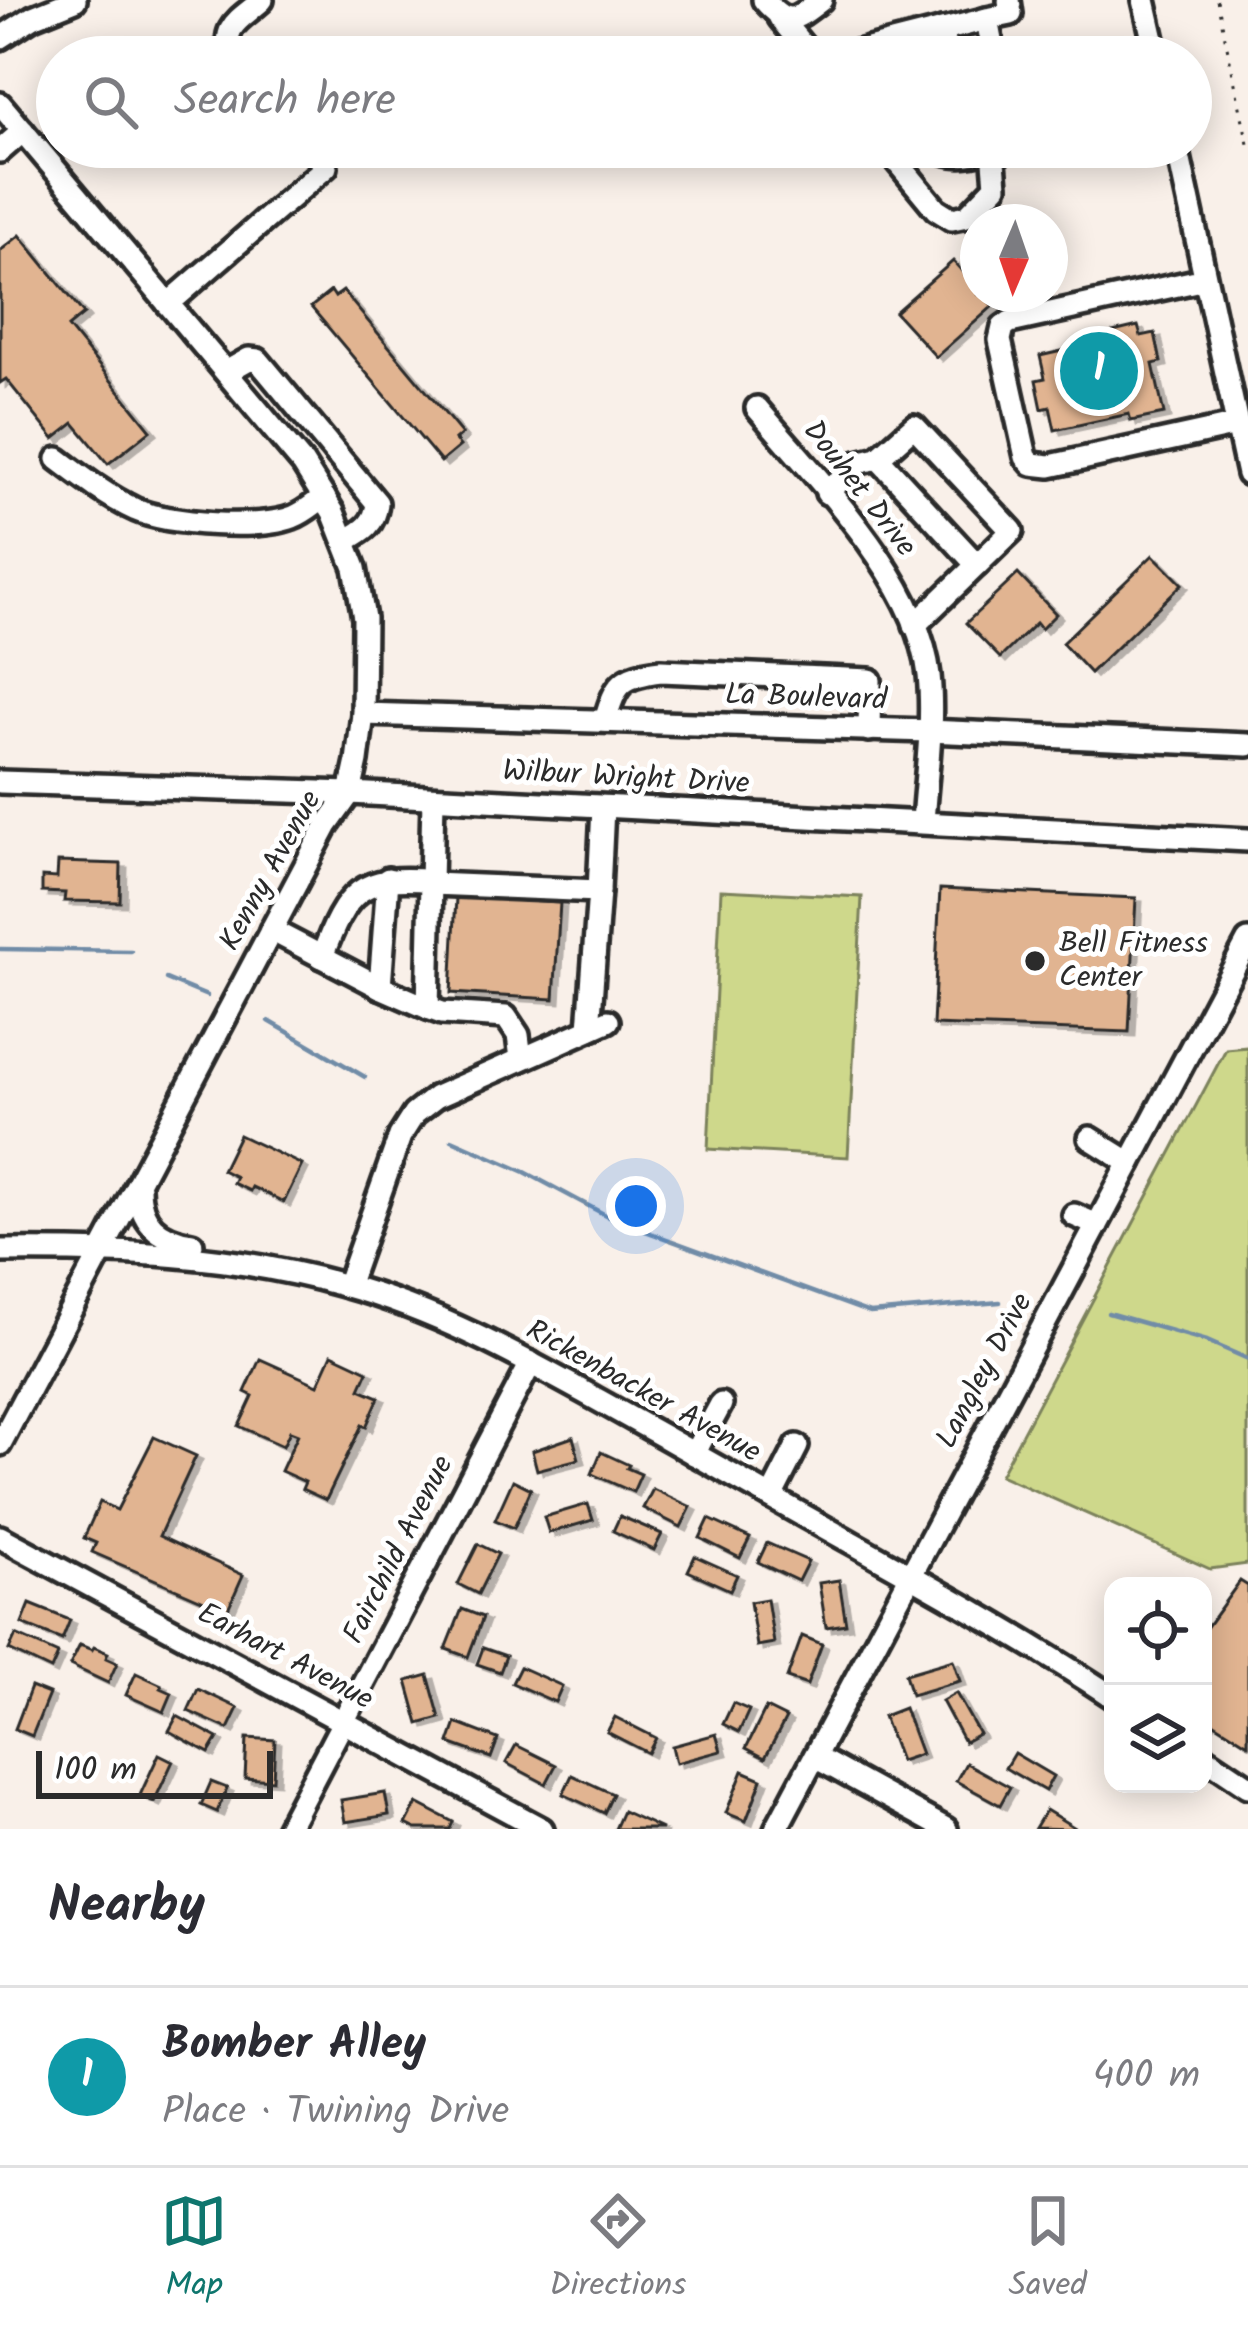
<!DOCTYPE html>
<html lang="en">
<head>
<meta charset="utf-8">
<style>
  :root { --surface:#fff; --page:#f7f7f7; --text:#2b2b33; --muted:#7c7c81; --line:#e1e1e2; --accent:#0f766e }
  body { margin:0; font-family:Kalam,sans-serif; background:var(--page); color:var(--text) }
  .controls { position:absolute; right:36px; bottom:36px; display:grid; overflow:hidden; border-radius:24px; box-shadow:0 6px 30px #0003 }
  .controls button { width:108px; height:108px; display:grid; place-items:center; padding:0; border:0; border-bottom:3px solid var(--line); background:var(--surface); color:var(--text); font:60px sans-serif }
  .compass { position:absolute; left:960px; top:204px; width:108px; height:108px; border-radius:50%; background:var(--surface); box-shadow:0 6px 30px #0003; rotate:182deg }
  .scale { position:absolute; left:36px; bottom:30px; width:237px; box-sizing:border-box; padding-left:12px; border:6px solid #2b2b2b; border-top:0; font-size:33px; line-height:42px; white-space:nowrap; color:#2b2b2b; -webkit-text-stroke:9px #fff; paint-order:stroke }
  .you { position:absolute; left:636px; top:1206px; width:42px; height:42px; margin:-30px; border:9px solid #fff; border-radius:50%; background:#1a73e8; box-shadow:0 0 0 18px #1a73e833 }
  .badge { display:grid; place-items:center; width:78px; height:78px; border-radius:50%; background:var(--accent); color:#fff; font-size:39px; font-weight:700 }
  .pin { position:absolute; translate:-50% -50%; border:6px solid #fff; box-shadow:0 3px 12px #0006 }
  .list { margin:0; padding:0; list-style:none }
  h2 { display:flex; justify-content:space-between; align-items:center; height:156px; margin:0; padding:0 48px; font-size:51px }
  h2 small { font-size:39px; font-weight:400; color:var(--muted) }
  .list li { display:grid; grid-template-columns:78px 1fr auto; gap:36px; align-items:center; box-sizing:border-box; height:180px; padding:0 48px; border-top:3px solid var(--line) }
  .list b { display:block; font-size:45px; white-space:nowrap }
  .list p { margin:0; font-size:39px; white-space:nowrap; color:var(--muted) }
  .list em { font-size:39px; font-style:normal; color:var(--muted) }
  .icon { flex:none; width:66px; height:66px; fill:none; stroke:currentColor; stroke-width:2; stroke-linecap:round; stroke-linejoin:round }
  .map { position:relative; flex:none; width:1248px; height:1829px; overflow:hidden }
  .search { position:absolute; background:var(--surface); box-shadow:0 6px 30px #0003; left:36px; right:36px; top:36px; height:132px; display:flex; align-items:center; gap:30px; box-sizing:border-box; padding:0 42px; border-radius:66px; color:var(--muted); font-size:45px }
  .sheet { height:336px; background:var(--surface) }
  nav { display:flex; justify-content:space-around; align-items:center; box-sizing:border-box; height:168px; border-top:3px solid var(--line); background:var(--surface); font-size:33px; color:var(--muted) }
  nav a { display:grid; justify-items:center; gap:6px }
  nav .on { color:var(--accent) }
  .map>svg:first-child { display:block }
</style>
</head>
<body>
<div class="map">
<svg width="1248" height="1829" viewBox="0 0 1248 1829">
  <defs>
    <filter id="shadow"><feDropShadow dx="6" dy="4" stdDeviation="0" flood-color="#0004"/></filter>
  </defs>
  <rect width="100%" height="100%" fill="#f9f0e9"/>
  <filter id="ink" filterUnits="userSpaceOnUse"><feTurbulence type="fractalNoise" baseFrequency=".00833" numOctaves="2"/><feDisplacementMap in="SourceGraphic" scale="24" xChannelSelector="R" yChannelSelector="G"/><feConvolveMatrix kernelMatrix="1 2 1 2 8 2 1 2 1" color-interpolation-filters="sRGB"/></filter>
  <g filter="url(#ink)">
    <g fill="#ced88b" stroke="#7c825b" stroke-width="3">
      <polygon points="721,890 862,897 848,1157 708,1149"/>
      <polygon points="1248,1047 1248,1564 1210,1569 1000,1475 1226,1049"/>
    </g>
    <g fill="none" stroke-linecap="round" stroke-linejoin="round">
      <g stroke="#718ca7" stroke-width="4.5">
        <polyline points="0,949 131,951"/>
        <polyline points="166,979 207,996"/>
        <polyline points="269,1021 365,1077"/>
        <polyline points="452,1140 525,1172 615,1220 870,1313 1000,1302"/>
        <polyline points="1108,1313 1207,1341 1248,1359"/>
      </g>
    </g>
    <g fill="#e1b491" stroke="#2b2b2b" stroke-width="3" filter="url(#shadow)">
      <polygon points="20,235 84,314 68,327 151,430 108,464 74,423 54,439 6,379 0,383 0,251"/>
      <polygon points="953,261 978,289 978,294 983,294 993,306 936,357 895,312"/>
      <polygon points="331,291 335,297 343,291 462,434 455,440 460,446 441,462 311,307"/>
      <polygon points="1138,326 1141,336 1155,333 1161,362 1153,364 1164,414 1131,421 1129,414 1055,430 1050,407 1042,409 1036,380 1045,378 1040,356 1114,339 1113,332"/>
      <polygon points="1153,555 1182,584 1090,673 1062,643"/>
      <polygon points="1018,574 1056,614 1041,629 1036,623 1000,658 966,623"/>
      <polygon points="58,862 121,864 120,902 64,901 65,893 42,892 42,877 57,878"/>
      <polygon points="940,889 1136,898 1129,1032 933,1025"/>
      <polygon points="456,897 560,903 554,999 451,993"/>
      <polygon points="239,1135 302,1165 284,1202 252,1187 250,1191 233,1183 236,1177 222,1170"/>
      <polygon points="332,1354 368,1371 360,1389 379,1397 366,1427 362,1425 326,1500 302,1489 305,1482 281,1471 298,1434 290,1431 283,1446 239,1426 253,1396 245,1392 260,1359 318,1385"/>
      <polygon points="154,1437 196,1456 159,1536 243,1575 227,1611 92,1552 96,1543 84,1538 100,1502 117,1510"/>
      <polygon points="573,1437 579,1459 537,1470 532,1451"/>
      <polygon points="601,1452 629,1465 627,1468 641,1474 633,1492 592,1474"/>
      <polygon points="513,1480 531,1489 514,1528 495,1520"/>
      <polygon points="653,1489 691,1507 681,1527 643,1508"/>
      <polygon points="588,1504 593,1520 549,1533 544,1517"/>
      <polygon points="620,1516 662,1534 654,1550 613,1531"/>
      <polygon points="709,1519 750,1538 740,1558 700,1538"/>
      <polygon points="767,1543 808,1561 798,1581 758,1562"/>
      <polygon points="478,1544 498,1554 478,1594 458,1584"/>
      <polygon points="695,1556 737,1575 730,1590 688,1571"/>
      <polygon points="839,1580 846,1624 826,1627 819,1583"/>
      <polygon points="1240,1581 1248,1586 1248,1744 1210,1720 1205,1728 1203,1726 1203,1632"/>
      <polygon points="767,1599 774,1643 757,1646 750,1602"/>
      <polygon points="30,1604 70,1620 62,1640 22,1624"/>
      <polygon points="462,1609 483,1617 468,1657 446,1649"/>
      <polygon points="16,1635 58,1654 51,1670 9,1650"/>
      <polygon points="802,1636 822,1644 807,1685 787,1678"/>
      <polygon points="80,1645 92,1650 94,1647 108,1653 106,1658 117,1663 108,1683 70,1665"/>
      <polygon points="483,1648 506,1656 500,1672 477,1664"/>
      <polygon points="953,1660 960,1681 911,1695 905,1674"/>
      <polygon points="520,1667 562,1686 555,1702 512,1683"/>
      <polygon points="136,1673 162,1685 161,1688 172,1693 164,1712 126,1695"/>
      <polygon points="428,1675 440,1718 419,1724 407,1681"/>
      <polygon points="31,1687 49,1694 32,1736 15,1729"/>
      <polygon points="198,1689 238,1708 228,1729 188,1711"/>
      <polygon points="956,1693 979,1734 964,1742 942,1701"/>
      <polygon points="733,1703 749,1710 739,1732 723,1724"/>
      <polygon points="766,1708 786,1718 765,1758 746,1748"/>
      <polygon points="904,1708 921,1754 900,1761 883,1716"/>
      <polygon points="177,1716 218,1738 209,1753 169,1731"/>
      <polygon points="615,1717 656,1738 648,1753 607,1732"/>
      <polygon points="456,1723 498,1739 491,1758 449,1743"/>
      <polygon points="716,1734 721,1751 676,1763 672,1746"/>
      <polygon points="247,1738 275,1740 273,1780 245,1778"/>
      <polygon points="516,1745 556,1765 546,1784 506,1763"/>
      <polygon points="1014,1753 1053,1776 1045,1791 1005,1768"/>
      <polygon points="159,1754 173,1761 154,1802 140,1795"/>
      <polygon points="966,1763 1010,1787 1000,1805 956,1781"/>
      <polygon points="743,1771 762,1779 746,1821 726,1813"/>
      <polygon points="572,1775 613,1794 604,1813 563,1794"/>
      <polygon points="211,1782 227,1788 217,1812 201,1805"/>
      <polygon points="385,1793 389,1815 345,1822 341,1800"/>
      <polygon points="417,1803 453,1822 450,1829 416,1829 406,1824"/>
      <polygon points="1046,1810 1077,1829 1035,1828"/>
      <polygon points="623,1811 662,1829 615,1829"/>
    </g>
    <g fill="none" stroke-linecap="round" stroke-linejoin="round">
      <g stroke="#2b2b2b" stroke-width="30">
        <g id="minor">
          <path d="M764,0c24,27 30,21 57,0"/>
          <polyline points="1144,0 1157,57"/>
          <polyline points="780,18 812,57"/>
          <polyline points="942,30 948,57"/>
          <polyline points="0,38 33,17 75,0"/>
          <path d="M234,57c-17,-30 9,-39 28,-57"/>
          <polyline points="837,57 987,19"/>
          <polyline points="994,57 987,19 1011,14 1009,0"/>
          <polyline points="0,104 303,464 333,512 355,568 364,618 363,714 357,761 350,793 327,825 0,1444"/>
          <polyline points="885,147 936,209 952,219 967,216 996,186 993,149"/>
          <path d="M933,147c23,14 42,6 67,0"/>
          <polyline points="1177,147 1248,474"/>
          <polyline points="0,151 23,131"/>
          <polyline points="1205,279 1010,322 1003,327 1000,340 1026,457 1032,464 1050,466 1237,425"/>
          <polyline points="168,304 326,167 309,147"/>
          <path d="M226,372l23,-13 9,1 119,143c-2,22 -14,28 -32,38"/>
          <path d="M757,408c60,72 161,171 172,267 5,48 -3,100 -6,147"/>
          <polyline points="878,458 977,565"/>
          <path d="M58,459c25,19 50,38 78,51 32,14 124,20 157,7 11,-4 21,-13 31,-20"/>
          <polyline points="827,493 857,463 878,458 914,426 1012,531 915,625"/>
          <polyline points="363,714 928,731 1248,745"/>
          <path d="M605,721c11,-38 16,-45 56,-50l209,9 -1,50"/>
          <polyline points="0,782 350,793 1248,840"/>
          <polyline points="432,884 599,891 603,807"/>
          <polyline points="271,930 380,987 428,1008 442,1013 506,1017 518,1035 521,1059"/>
          <path d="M322,957c24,-65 38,-83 110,-76"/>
          <polyline points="380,987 388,879"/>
          <polyline points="428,1008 433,798"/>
          <polyline points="589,1029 599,891"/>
          <polyline points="1090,1138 1130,1163"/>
          <path d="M139,1187c0,35 20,52 53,57"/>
          <polyline points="1074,1215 1097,1225"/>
          <path d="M0,1251c117,-1 230,2 343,34 92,25 174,70 257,116 56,31 111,62 167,94 116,66 234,128 346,202"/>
          <polyline points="347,1286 400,1136 414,1114 436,1097 608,1021"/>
          <polyline points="694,1454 721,1404"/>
          <polyline points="771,1497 797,1446"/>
          <polyline points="0,1537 542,1829"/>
          <polyline points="1203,1756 1248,1786"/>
          <polyline points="815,1757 946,1829"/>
          <polyline points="287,1829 531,1363"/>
          <polyline points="776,1829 1248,941"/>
        </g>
      </g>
      <polyline stroke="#2b2b2b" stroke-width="3" stroke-dasharray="3 9" stroke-linecap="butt" points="1217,0 1248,144"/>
      <use href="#minor" stroke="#fff" stroke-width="21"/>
    </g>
  </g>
  <circle fill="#2b2b2b" stroke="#fff" stroke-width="4.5" cx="1035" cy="961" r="12"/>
  <g text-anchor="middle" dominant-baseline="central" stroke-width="10" stroke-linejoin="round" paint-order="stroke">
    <g font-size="30" fill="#2b2b2b" stroke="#fff">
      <text transform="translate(859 489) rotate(52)">Douhet Drive</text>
      <text transform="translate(806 698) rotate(2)">La Boulevard</text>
      <text transform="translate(626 778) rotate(3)">Wilbur Wright Drive</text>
      <text transform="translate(271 871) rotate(-61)">Kenny Avenue</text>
      <text transform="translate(985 1371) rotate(-62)">Langley Drive</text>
      <text transform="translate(643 1392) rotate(29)">Rickenbacker Avenue</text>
      <text transform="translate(399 1550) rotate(-63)">Fairchild Avenue</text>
      <text transform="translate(285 1657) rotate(28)">Earhart Avenue</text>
    </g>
    <g font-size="30" fill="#2b2b2b" stroke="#fff" text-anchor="start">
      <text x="1059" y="944">Bell Fitness<tspan x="1059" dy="34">Center</tspan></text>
    </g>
  </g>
</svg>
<div class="controls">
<button><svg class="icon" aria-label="locate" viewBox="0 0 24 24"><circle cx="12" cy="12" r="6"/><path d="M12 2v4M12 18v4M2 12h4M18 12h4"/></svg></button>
<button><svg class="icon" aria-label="layers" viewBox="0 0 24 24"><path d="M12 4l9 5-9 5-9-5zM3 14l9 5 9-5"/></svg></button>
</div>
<svg class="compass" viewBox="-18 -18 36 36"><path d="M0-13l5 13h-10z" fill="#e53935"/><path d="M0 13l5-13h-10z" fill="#7c7c81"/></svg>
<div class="scale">100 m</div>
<div class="you"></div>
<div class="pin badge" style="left:1099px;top:371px;background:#0f9aa8">1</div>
<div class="search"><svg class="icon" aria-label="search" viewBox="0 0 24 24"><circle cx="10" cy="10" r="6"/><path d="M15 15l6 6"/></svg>Search here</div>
</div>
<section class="sheet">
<h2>Nearby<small></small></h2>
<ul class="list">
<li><span class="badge" style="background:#0f9aa8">1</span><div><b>Bomber Alley</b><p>Place · Twining Drive</p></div><em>400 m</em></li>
</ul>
</section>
<nav>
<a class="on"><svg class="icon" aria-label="map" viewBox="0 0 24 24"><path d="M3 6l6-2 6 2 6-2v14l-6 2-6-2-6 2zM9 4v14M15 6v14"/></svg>Map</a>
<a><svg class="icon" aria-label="directions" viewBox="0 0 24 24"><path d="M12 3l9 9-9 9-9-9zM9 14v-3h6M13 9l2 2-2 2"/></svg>Directions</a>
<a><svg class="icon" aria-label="saved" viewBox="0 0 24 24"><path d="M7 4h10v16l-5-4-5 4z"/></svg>Saved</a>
</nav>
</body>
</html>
